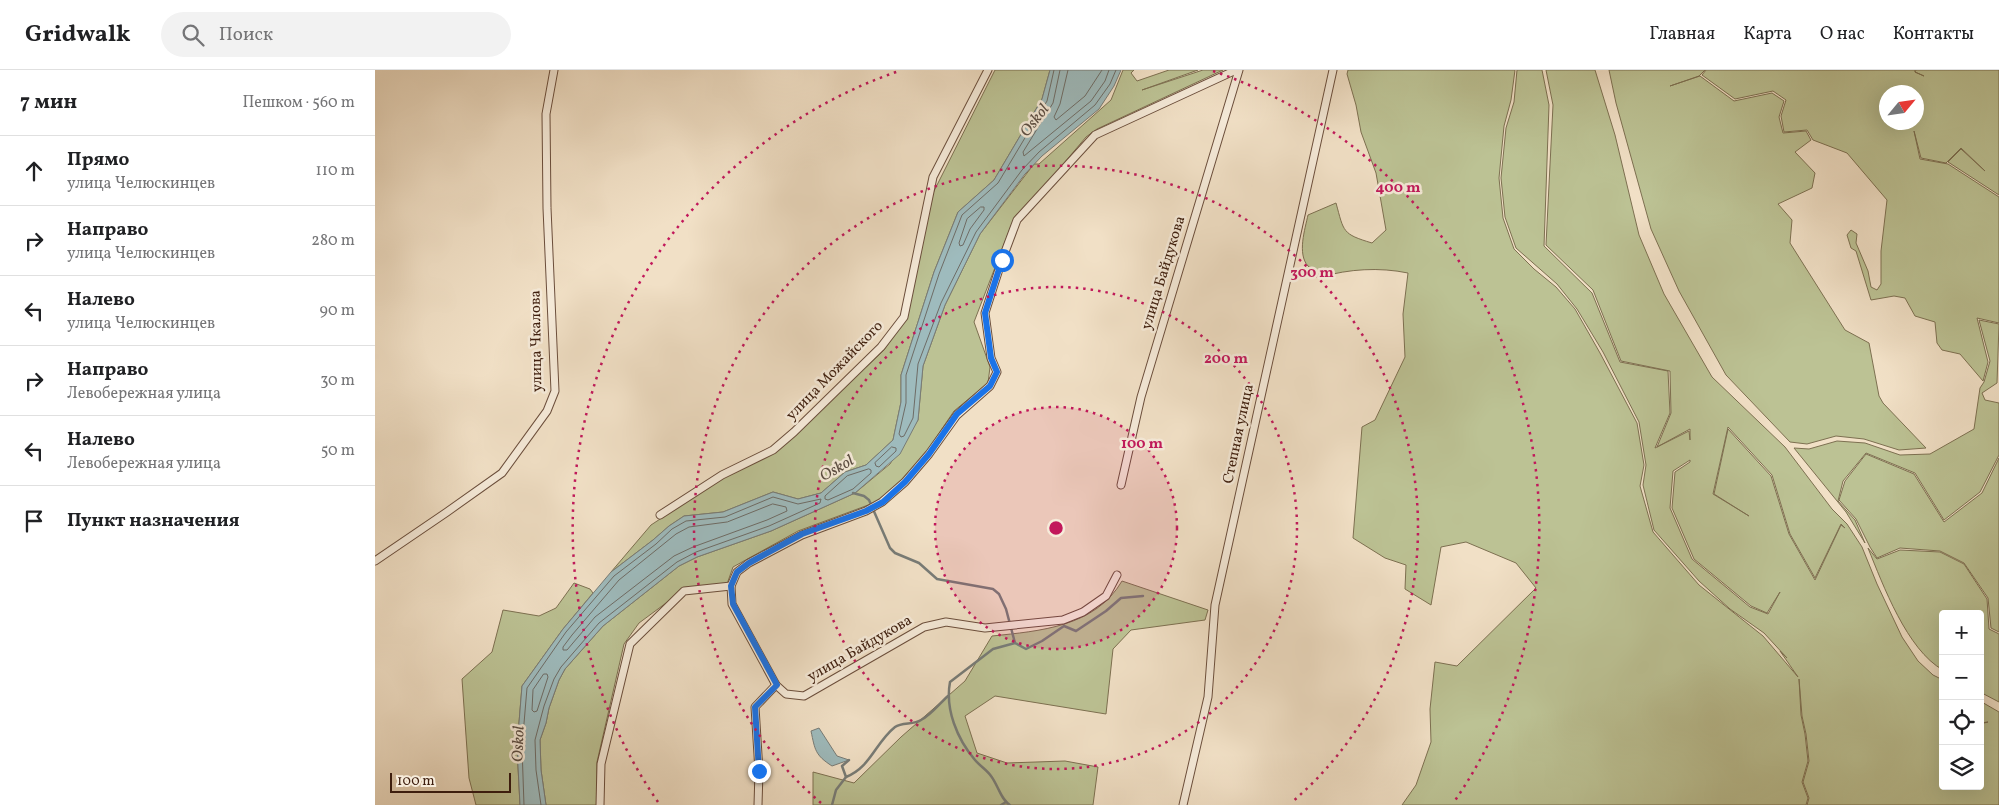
<!DOCTYPE html>
<html lang="ru">
<head>
<meta charset="utf-8">
<style>
  :root { --surface:#fff; --page:#f2f2f2; --text:#202124; --muted:#757577; --line:#e0e0e0 }
  body { margin:0; font-family:Vollkorn,serif; background:var(--page); color:var(--text) }
  .controls { position:absolute; right:15px; bottom:15px; display:grid; overflow:hidden; border-radius:5px; box-shadow:0 5px 20px #0002 }
  .controls button { width:45px; height:45px; display:grid; place-items:center; padding:0; border:0; border-bottom:1px solid var(--line); background:var(--surface); color:var(--text); font:25px sans-serif }
  .compass { position:absolute; left:1504px; top:15px; width:45px; height:45px; border-radius:50%; background:var(--surface); box-shadow:0 5px 20px #0002; rotate:61deg }
  .scale { position:absolute; left:15px; bottom:12px; width:121px; box-sizing:border-box; padding-left:5px; border:2px solid #3e1e0e; border-top:0; font-size:14px; line-height:18px; white-space:nowrap; color:#3e1e0e; -webkit-text-stroke:4px #f6ebda; paint-order:stroke }
  .stop { position:absolute; width:15px; height:15px; margin:-11px; border:4px solid #1a73e8; border-radius:50%; background:#fff }
  .stop.end { background:#1a73e8; border-color:#fff; box-shadow:0 1px 5px #0008 }
  .list { margin:0; padding:0; list-style:none }
  h2 { display:flex; justify-content:space-between; align-items:center; height:65px; margin:0; padding:0 20px; font-size:21px }
  h2 small { font-size:16px; font-weight:400; color:var(--muted) }
  .list li { display:grid; grid-template-columns:32px 1fr auto; gap:15px; align-items:center; box-sizing:border-box; height:70px; padding:0 20px; border-top:1px solid var(--line) }
  .list b { display:block; font-size:19px; white-space:nowrap }
  .list p { margin:0; font-size:16px; white-space:nowrap; color:var(--muted) }
  .list em { font-size:16px; font-style:normal; color:var(--muted) }
  .icon { flex:none; width:28px; height:28px; fill:none; stroke:currentColor; stroke-width:2; stroke-linecap:round; stroke-linejoin:round }
  .map { position:relative; flex:none; width:1624px; height:735px; overflow:hidden }
  header { display:flex; align-items:center; gap:30px; box-sizing:border-box; height:70px; padding:0 25px; background:var(--surface); border-bottom:1px solid var(--line) }
  header strong { font-size:24px }
  nav { display:flex; gap:28px; margin-inline-start:auto; font-size:18px }
  .search { width:350px; height:45px; background:var(--page); display:flex; align-items:center; gap:12px; box-sizing:border-box; padding:0 18px; border-radius:28px; color:var(--muted); font-size:19px }
  main { display:flex }
  aside { flex:1; background:var(--surface) }
  .map>svg:first-child { display:block }
</style>
</head>
<body>
<header>
<strong>Gridwalk</strong>
<div class="search"><svg class="icon" aria-label="search" viewBox="0 0 24 24"><circle cx="10" cy="10" r="6"/><path d="M15 15l6 6"/></svg>Поиск</div>
<nav><a>Главная</a><a>Карта</a><a>О нас</a><a>Контакты</a></nav>
</header>
<main>
<aside>
<h2>7 мин<small>Пешком · 560 m</small></h2>
<ul class="list">
<li><svg class="icon" aria-label="ahead" viewBox="0 0 24 24"><path d="M12 20V5M6 11l6-6 6 6"/></svg><div><b>Прямо</b><p>улица Челюскинцев</p></div><em>110 m</em></li>
<li><svg class="icon" aria-label="right" viewBox="0 0 24 24"><path d="M7 20v-9h11M14 6l5 5-5 5"/></svg><div><b>Направо</b><p>улица Челюскинцев</p></div><em>280 m</em></li>
<li><svg class="icon" aria-label="left" viewBox="0 0 24 24"><path d="M17 20v-9H6M10 6l-5 5 5 5"/></svg><div><b>Налево</b><p>улица Челюскинцев</p></div><em>90 m</em></li>
<li><svg class="icon" aria-label="right" viewBox="0 0 24 24"><path d="M7 20v-9h11M14 6l5 5-5 5"/></svg><div><b>Направо</b><p>Левобережная улица</p></div><em>30 m</em></li>
<li><svg class="icon" aria-label="left" viewBox="0 0 24 24"><path d="M17 20v-9H6M10 6l-5 5 5 5"/></svg><div><b>Налево</b><p>Левобережная улица</p></div><em>50 m</em></li>
<li><svg class="icon" aria-label="arrive" viewBox="0 0 24 24"><path d="M6 21V4h12l-3 4 3 4H6"/></svg><div><b>Пункт назначения</b></div></li>
</ul>
</aside>
<div class="map">
<svg width="1624" height="735" viewBox="0 0 1624 735">
  <rect width="100%" height="100%" fill="#f1e0c6"/>
  <filter id="stains"><feTurbulence type="fractalNoise" baseFrequency=".004" numOctaves="4"/><feColorMatrix values="0 0 0 0 .2 0 0 0 0 .09 0 0 0 0 .02 0 0 0 .5 -.17"/></filter>
  <radialGradient id="worn" r=".72"><stop offset=".6" stop-color="#630" stop-opacity="0"/><stop offset="1" stop-color="#630" stop-opacity=".3"/></radialGradient>
  <g fill="#bcc294" stroke="#7d7051" fill-rule="evenodd">
    <polygon points="620,0 675,0 667,29 619,110 583,142 559,202 526,305 526,332 518,370 491,395 470,402 446,423 423,429 398,422 348,442 309,446 294,456 278,470 236,502 276,455 346,409 402,381 509,280 532,247 558,123"/>
    <polygon points="748,0 759,0 756,3 762,11 794,0 823,0 767,20 828,0 848,0 722,59 711,67 636,156 599,252 615,297 613,313 579,341 550,384 526,410 504,431 423,461 358,497 352,514 310,519 264,553 249,574 222,692 222,735 171,735 166,700 165,670 171,653 174,638 184,610 190,599 228,556 304,496 322,487 396,461 480,423 515,394 543,350 548,296 570,235 605,164 659,94 664,94 736,30"/>
    <path d="M973,0h167l-4,30 -7,26 -5,52 4,40 11,31 20,20 22,18 19,22 25,44 37,70 7,42 -4,21 13,46 46,53 64,51 35,41 -18,-26 7,7 -23,-25 -34,-24 -31,-28 -45,-51 -11,-45 3,-20 -7,-43 -36,-70 -26,-43 -20,-25 -41,-36 -11,-31 -4,-39 5,-50 8,-26 3,-32h25l7,35 -5,141 48,47 28,69 48,9 2,42 -15,35 34,-17 1,9v-11l-33,18 14,-34 -1,-42 -49,-10 -28,-71 -47,-45 7,-140 -7,-35h49l20,65 24,100 25,59 48,83 73,70 47,62 15,15 15,23 15,37 25,53 16,24 15,14 10,5v106h37v-62l8,-2 -8,1v-22l19,11v93h-192l2,-7 -6,-16 6,-21 -3,-27 -4,-18 -3,-37 2,36 4,19 3,27 -6,21 6,16 -2,7h-404l14,-20 15,-43 -1,-33 5,-47 22,4 79,-78 -20,-25 -50,-21 -25,5 -10,58 -26,-16 1,-24 -21,-7 -32,-20 9,-111 13,-7 30,-63 -2,-43 5,-41c-29,-6 -59,-4 -87,4 -4,-4 -9,-7 -13,-11 -11,-12 -3,-37 0,-51l28,-12c8,29 6,31 36,40l14,-13 -10,-57 -15,-41 -5,-27 -9,-31zM1353,357l44,48 18,59 25,44 26,-54 4,4 -4,-3 -26,55 -26,-46 -18,-58 -43,-47 -14,65 35,22 -36,-22zM1315,390v2l-15,10 -3,36 22,51 57,47 16,7 13,-21 -12,22 -18,-7 -58,-48 -22,-51 3,-37z"/>
    <polygon points="1234,0 1330,0 1324,6 1295,16 1325,6 1359,31 1397,23 1409,31 1404,47 1408,63 1431,61 1436,70 1420,82 1440,103 1437,118 1403,134 1417,150 1415,173 1470,260 1494,273 1504,326 1508,333 1551,378 1524,380 1489,369 1461,366 1432,374 1415,372 1351,305 1304,221 1276,159 1241,33"/>
    <path d="M1331,0h209v2l9,4 -9,-4 1,-2h83v125l-51,-33 13,-13 24,22 -24,-23 -15,15 -25,-5 -7,-27 6,28 28,5 51,33v126l-22,-5 11,44 -5,19 -23,-27 -18,-4 -5,-7 -2,-21 -20,-6 -10,-18 -11,-2 -23,4 -15,-49 -5,-3 -4,-13 4,-5 6,4 -1,9 12,28 3,16 6,3 4,-6v-33l6,-51 -40,-47 -34,-13 -6,-10 -23,2 -3,-16 5,-16 -13,-9 -38,8 -33,-24zM1512,22h30v30h-30z"/>
    <polygon points="1604,250 1624,254 1622,313 1607,323 1610,330 1624,333 1624,385 1605,422 1569,450 1540,403 1491,383 1468,411 1463,431 1480,450 1490,473 1471,442 1419,378 1434,379 1462,371 1490,373 1525,385 1555,384 1599,359 1605,318 1609,312 1615,291"/>
    <polygon points="1491,384 1539,404 1569,452 1607,423 1624,388 1624,562 1616,558 1613,528 1589,493 1565,481 1525,478 1502,488 1495,477 1481,449 1464,430 1470,411"/>
    <path d="M1493,478l9,11 23,-9 40,2 24,12 23,35 2,30 10,5v68l-19,-10v-78h-37v56c-36,-20 -60,-85 -75,-122z"/>
    <path d="M747,511l86,29 -3,10 -74,10 -18,19 -7,65 -111,-18 -30,20 12,37 30,10 58,-2 33,6 -5,38h-280v-33l41,11 47,-46 64,-56 27,-45c48,-5 103,-9 130,-55z"/>
    <polygon points="199,513 215,519 218,523 188,559 147,616 142,677 145,735 101,735 94,708 87,609 117,582 128,540 164,546 181,538"/>
  </g>
  <g fill="#9ebbbd" stroke="#787c77">
    <polygon points="675,0 746,0 739,16 724,39 667,86 650,104 605,164 570,235 548,296 543,350 525,384 480,423 396,461 322,487 304,496 228,556 190,599 184,610 174,638 171,653 165,670 166,700 171,735 145,735 142,677 147,616 188,559 236,502 278,470 294,456 309,446 348,442 398,422 423,429 446,423 470,402 491,395 518,370 526,332 526,305 559,202 583,142 619,110 667,29"/>
    <path d="M444,658l18,28 12,4 -17,6c-17,-11 -17,-16 -21,-35z"/>
  </g>
  <g fill="none" stroke-linecap="round" stroke-linejoin="round">
    <g stroke="#6e6c66" stroke-width="1">
      <polyline points="679,0 672,31 623,113 587,145 564,204 531,305 531,333 524,364 526,367 529,366 538,348 543,294 566,233 601,162 647,100 664,82 720,35 735,14 741,0"/>
      <polyline points="685,0 678,33 648,82 649,86 716,31 730,11 734,0"/>
      <polyline points="693,0 685,34 679,47 681,50 710,26 727,0"/>
      <polygon points="606,137 609,137 609,140 595,159 588,175 585,176 584,173 592,149"/>
      <polygon points="517,377 521,378 521,381 504,397 501,396 500,393"/>
      <polygon points="494,399 496,400 496,403 478,419 453,430 450,429 450,426 472,406"/>
      <polygon points="398,434 411,437 412,441 392,450 318,477 299,486 220,547 192,580 188,580 188,577 197,565 244,510 301,464 314,457 352,452"/>
      <polygon points="169,604 172,604 173,607 162,641 159,642 157,640 158,620"/>
      <polyline points="149,735 147,677 152,618 191,562 239,506 281,474 297,459 311,451 350,447 398,427 423,434 446,429 445,433 394,456 321,482 302,492 224,553 186,597 179,609 169,636 160,670 161,700 166,735"/>
    </g>
    <g stroke="#787c77" stroke-width="2.5">
      <polyline points="478,423 489,426 494,430 515,478 520,483 544,493 562,509 618,519 624,524 631,539 640,573 651,579 667,571 689,556 701,561 731,541 746,528 768,526"/>
      <path d="M474,690l-7,6 4,11c25,-10 29,-34 49,-50 7,-5 19,-2 26,-7 10,-5 18,-16 27,-24"/>
      <polyline points="457,735 461,720 471,707"/>
      <polyline points="626,735 631,732"/>
      <path d="M635,735c-9,-5 -12,-20 -19,-29 -4,-6 -11,-10 -16,-16 -18,-21 -30,-51 -25,-78l43,-33 22,-6"/>
    </g>
    <g stroke="#6b4e3c" stroke-width="9">
      <g id="minor">
        <polyline points="746,415 766,327 864,0"/>
        <polyline points="285,445 347,405 398,380 419,362 506,277 529,247 558,107 613,0"/>
        <polyline points="0,491 72,442 127,403 172,341 180,321 172,138 171,44 179,0"/>
        <polyline points="742,505 731,526 708,542 688,550 610,558 571,552 549,557 429,626 411,624 401,615 357,534 356,516 362,502 374,493 427,465 491,441 507,432 530,412 554,384 582,345 615,316 622,302 616,288 610,243 627,190 642,150 720,65 861,0"/>
        <polyline points="225,735 226,694 255,574 309,521 356,516"/>
        <polyline points="383,735 384,701 380,637 401,615"/>
        <polyline points="808,735 833,627 840,535 958,0"/>
      </g>
    </g>
    <use href="#minor" stroke="#f6ebda" stroke-width="7"/>
  </g>
  <g fill="none" stroke-linecap="round" stroke-linejoin="round">
    <polyline stroke="#1a73e8" stroke-width="6" points="384,701 380,637 402,615 358,534 356,516 362,502 374,493 427,464 491,441 508,432 530,412 554,384 582,344 615,316 622,302 616,288 610,243 627,190"/>
  </g>
  <circle cx="681" cy="458" r="121" fill="#c2185b" fill-opacity=".12"/>
  <g fill="none" stroke="#c2185b" stroke-width="2.5" stroke-dasharray="2.5 5">
    <circle cx="681" cy="458" r="121"/>
    <circle cx="681" cy="458" r="241"/>
    <path d="M446 733A362 362 0 1 1 916 733"/>
    <path d="M283 732A483 483 0 0 1 524 1M838 1A483 483 0 0 1 1079 732"/>
  </g>
  <g text-anchor="middle" dominant-baseline="central" stroke-width="5" stroke-linejoin="round" paint-order="stroke">
    <g font-size="15" fill="#3e1e0e" stroke="#f6ebda">
      <text transform="translate(789 203) rotate(-73)">улица Байдукова</text>
      <text transform="translate(162 271) rotate(-91)">улица Чкалова</text>
      <text transform="translate(460 301) rotate(-46)">улица Можайского</text>
      <text transform="translate(864 364) rotate(-78)">Степная улица</text>
      <text transform="translate(485 579) rotate(-30)">улица Байдукова</text>
    </g>
    <g font-size="16" font-style="italic" fill="#5b4d43" stroke="#f6ebda">
      <text transform="translate(660 51) rotate(-52)">Oskol</text>
      <text transform="translate(462 399) rotate(-30)">Oskol</text>
      <text transform="translate(144 674) rotate(-88)">Oskol</text>
    </g>
  </g>
  <circle cx="681" cy="458" r="8" fill="#c2185b" stroke="#f6ebda" stroke-width="2.5"/>
  <g font-size="15" text-anchor="middle" font-weight="bold" fill="#c2185b" stroke="#f6ebda" stroke-width="5" stroke-linejoin="round" paint-order="stroke">
    <text x="1023" y="122">400 m</text>
    <text x="937" y="207">300 m</text>
    <text x="851" y="293">200 m</text>
    <text x="767" y="378">100 m</text>
  </g>
  <rect width="100%" height="100%" filter="url(#stains)"/>
  <rect width="100%" height="100%" fill="url(#worn)"/>
</svg>
<div class="controls">
<button>+</button>
<button>−</button>
<button><svg class="icon" aria-label="locate" viewBox="0 0 24 24"><circle cx="12" cy="12" r="6"/><path d="M12 2v4M12 18v4M2 12h4M18 12h4"/></svg></button>
<button><svg class="icon" aria-label="layers" viewBox="0 0 24 24"><path d="M12 4l9 5-9 5-9-5zM3 14l9 5 9-5"/></svg></button>
</div>
<svg class="compass" viewBox="-18 -18 36 36"><path d="M0-13l5 13h-10z" fill="#e53935"/><path d="M0 13l5-13h-10z" fill="#757577"/></svg>
<div class="scale">100 m</div>
<div class="stop" style="left:627px;top:190px"></div>
<div class="stop end" style="left:384px;top:701px"></div>
</div>
</main>
</body>
</html>
